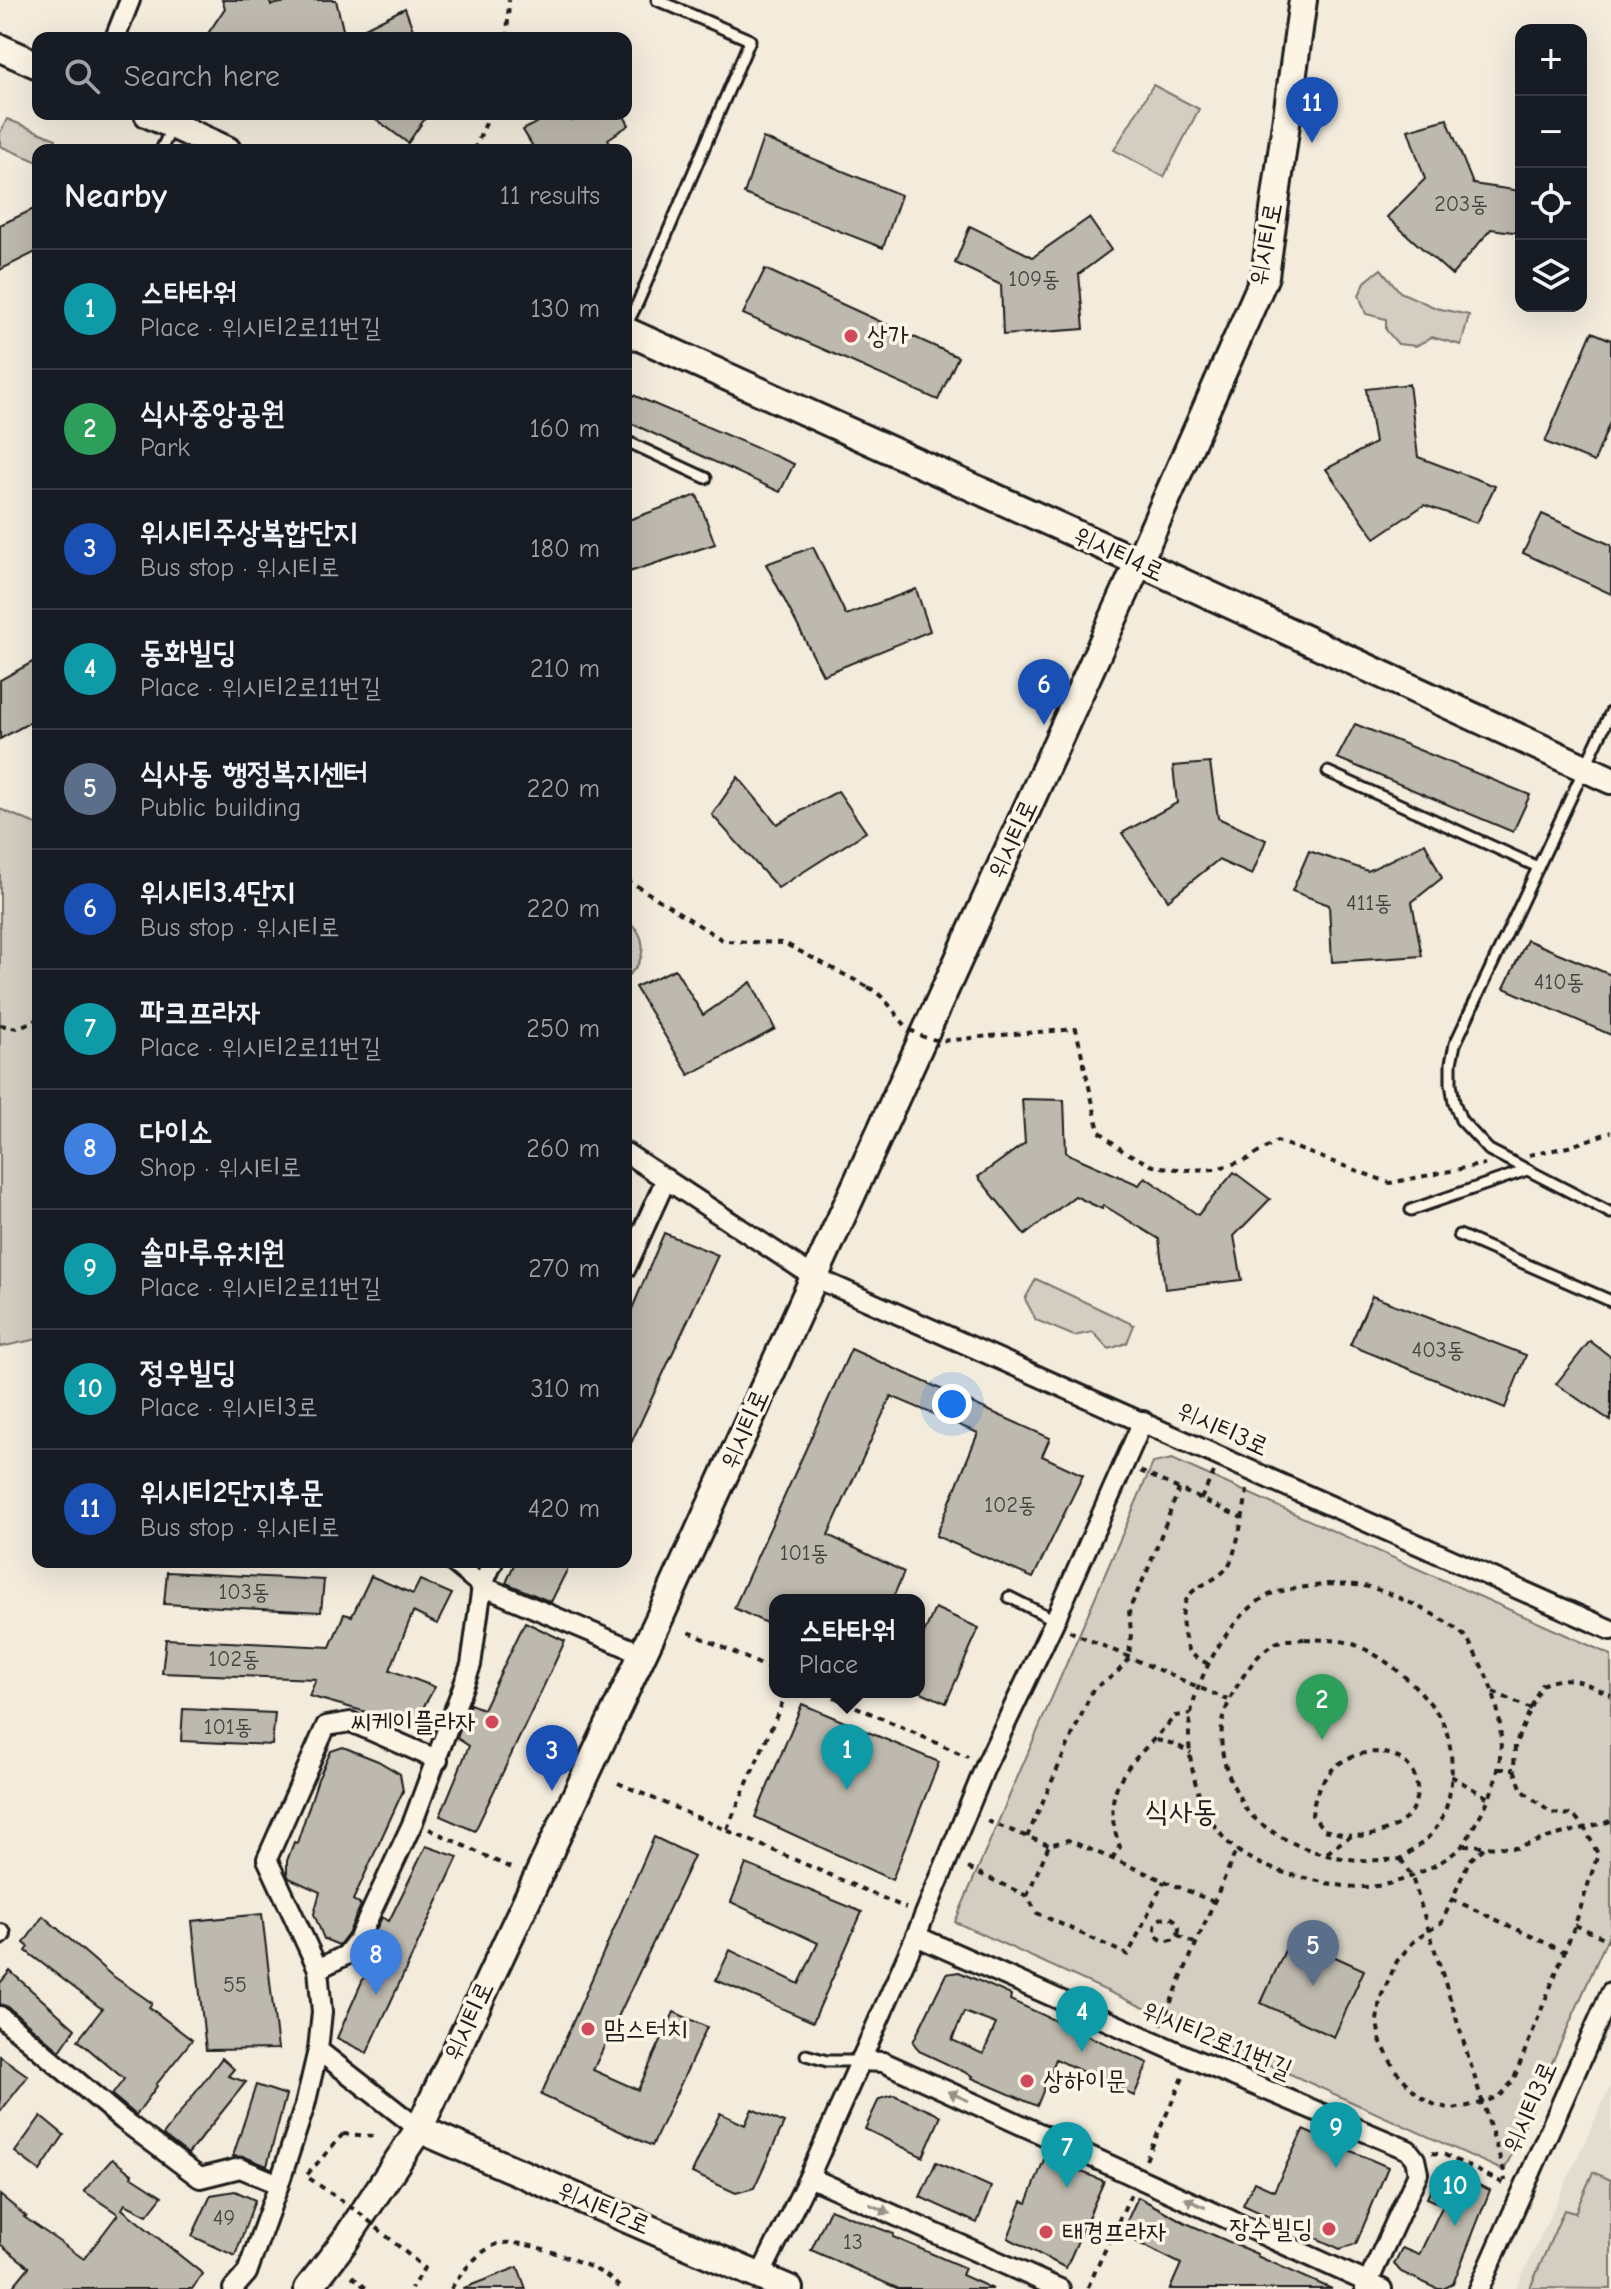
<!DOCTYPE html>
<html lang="en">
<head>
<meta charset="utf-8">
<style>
  :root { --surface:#171b24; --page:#242831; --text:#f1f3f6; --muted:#9ea1a6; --line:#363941; --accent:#7c3aed }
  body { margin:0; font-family:"Comic Neue","Poor Story",sans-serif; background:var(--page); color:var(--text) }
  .controls { position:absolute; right:24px; top:24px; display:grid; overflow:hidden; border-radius:16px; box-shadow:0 8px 32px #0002 }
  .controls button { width:72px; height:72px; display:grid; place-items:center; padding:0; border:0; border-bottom:2px solid var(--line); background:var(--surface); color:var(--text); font:40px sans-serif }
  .you { position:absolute; left:952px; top:1404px; width:28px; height:28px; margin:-20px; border:6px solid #fff; border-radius:50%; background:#1a73e8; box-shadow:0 0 0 12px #1a73e833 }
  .badge { display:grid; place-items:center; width:52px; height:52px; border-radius:50%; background:var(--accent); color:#fff; font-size:26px; font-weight:700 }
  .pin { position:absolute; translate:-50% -66px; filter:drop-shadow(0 2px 4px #0008) }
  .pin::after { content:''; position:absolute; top:42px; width:28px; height:24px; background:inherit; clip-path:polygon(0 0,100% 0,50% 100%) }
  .popup { position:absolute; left:769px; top:1594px; width:156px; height:104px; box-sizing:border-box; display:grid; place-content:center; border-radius:16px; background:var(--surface); filter:drop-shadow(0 2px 6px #0005); font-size:26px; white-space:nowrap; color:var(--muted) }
  .popup b { font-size:30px; color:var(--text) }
  .popup::after { content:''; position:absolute; left:50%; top:100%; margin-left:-16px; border:16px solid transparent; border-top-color:var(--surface) }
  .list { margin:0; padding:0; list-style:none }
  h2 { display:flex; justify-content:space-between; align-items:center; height:104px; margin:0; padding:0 32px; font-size:34px }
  h2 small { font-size:26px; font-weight:400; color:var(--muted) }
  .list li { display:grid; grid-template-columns:52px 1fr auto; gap:24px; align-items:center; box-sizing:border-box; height:120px; padding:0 32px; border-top:2px solid var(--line) }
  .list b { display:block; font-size:30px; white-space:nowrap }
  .list p { margin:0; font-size:26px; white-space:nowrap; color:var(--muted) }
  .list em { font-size:26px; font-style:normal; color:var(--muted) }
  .icon { flex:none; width:44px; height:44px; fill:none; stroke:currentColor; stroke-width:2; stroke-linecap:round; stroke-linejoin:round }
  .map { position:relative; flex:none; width:1611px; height:2289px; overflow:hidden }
  .search { position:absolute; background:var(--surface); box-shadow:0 8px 32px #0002; left:32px; top:32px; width:600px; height:88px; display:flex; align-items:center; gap:20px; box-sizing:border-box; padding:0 28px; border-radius:16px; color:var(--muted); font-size:30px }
  .panel { position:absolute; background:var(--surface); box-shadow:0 8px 32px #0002; left:32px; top:144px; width:600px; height:1424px; border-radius:16px }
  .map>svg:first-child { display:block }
</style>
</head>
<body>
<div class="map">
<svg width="1611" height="2289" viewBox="0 0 1611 2289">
  <rect width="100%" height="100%" fill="#f3ecdd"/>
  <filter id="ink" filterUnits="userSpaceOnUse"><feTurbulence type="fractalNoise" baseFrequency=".0125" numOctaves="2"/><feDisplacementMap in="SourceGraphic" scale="16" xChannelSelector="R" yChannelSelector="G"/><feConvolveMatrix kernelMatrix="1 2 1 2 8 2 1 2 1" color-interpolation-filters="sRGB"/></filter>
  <g filter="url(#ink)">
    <polygon fill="#e3ddcf" points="1611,2085 1611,2289 1516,2289"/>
    <g fill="#d3cec1" stroke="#78756e" stroke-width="2">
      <polygon points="1153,85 1199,109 1164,177 1114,150"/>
      <polygon points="7,119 56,139 50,150 38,150 38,162 0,146 0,133"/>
      <polygon points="1381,269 1400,292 1436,308 1469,315 1461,345 1432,337 1416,346 1398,344 1386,330 1386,319 1366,314 1359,295 1365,282"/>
      <polygon points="0,809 38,825 38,1339 0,1347"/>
      <path d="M626,920c23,15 21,41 0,57z"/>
      <polygon points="1036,1279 1134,1325 1127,1343 1109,1349 1093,1332 1074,1336 1036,1320 1025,1299"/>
      <polygon points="1172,1459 1611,1655 1611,1930 1504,2171 955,1922 1153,1463"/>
      <polygon points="1593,2172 1611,2180 1611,2289 1530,2288 1564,2210 1575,2213"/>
    </g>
    <g fill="#beb9ae" stroke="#1c1c1c" stroke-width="2" fill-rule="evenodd">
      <polygon points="222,0 269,0 271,5 296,0 336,0 345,38 405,8 416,38 205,38 225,8"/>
      <polygon points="369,114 428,114 408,143"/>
      <polygon points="535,114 567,114 571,121 583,114 623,114 629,125 608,139 613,150 535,150 523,130 539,121"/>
      <polygon points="1447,119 1473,184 1521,191 1521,233 1491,229 1452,275 1387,217 1425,179 1408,130"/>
      <polygon points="763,138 901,195 883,248 744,194"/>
      <polygon points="38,207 38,251 0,270 0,225"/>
      <polygon points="1089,218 1111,250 1079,274 1084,329 1003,335 1001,285 955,263 970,226 1033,257"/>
      <polygon points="765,269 958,357 938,400 743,314"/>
      <polygon points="1592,332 1611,340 1611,420 1594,462 1545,442"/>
      <polygon points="1409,384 1418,457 1495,486 1477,523 1424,505 1375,538 1326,469 1375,443 1366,389"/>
      <polygon points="633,395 794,464 780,492 626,421 626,409"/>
      <polygon points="697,495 715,544 626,573 626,521"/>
      <polygon points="1542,514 1611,545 1611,594 1523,553"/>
      <polygon points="813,547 846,615 916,589 930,631 823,675 766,564"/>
      <polygon points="38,659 38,718 0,739 0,680"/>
      <polygon points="1355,724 1530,795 1513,832 1337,758"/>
      <polygon points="1210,763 1218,818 1266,840 1252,875 1218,860 1168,900 1122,833 1177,803 1173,766"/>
      <polygon points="738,777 777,824 838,791 866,832 778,888 712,815"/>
      <polygon points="1425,843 1442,878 1412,902 1422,956 1332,962 1329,905 1292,891 1309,851 1368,871"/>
      <polygon points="1527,940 1611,975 1611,1035 1504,988"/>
      <polygon points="675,969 703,1015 751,982 775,1029 689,1075 635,987"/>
      <polygon points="1022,1099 1064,1100 1066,1153 1139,1185 1145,1177 1198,1215 1234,1172 1270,1199 1234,1236 1242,1280 1165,1289 1159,1239 1103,1205 1102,1209 1075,1196 1025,1235 978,1177 1025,1143"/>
      <polygon points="664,1233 718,1255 626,1454 626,1323"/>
      <polygon points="1372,1296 1526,1355 1505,1408 1350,1345"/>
      <polygon points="1590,1341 1611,1357 1611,1421 1556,1384"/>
      <polygon points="851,1349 1050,1438 1042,1456 1083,1475 1033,1578 936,1536 978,1433 891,1396 828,1535 904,1572 892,1600 775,1600 775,1627 734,1608"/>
      <polygon points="515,1562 571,1562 551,1602 506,1583"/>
      <polygon points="167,1572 324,1580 321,1612 164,1604"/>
      <polygon points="371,1576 413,1594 420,1580 452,1594 437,1624 413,1612 390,1670 435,1687 413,1725 309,1696 316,1679 162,1673 166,1639 330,1647 344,1614 352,1616"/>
      <polygon points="935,1608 979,1628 946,1703 919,1691 919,1645"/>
      <polygon points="525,1622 565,1641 475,1831 440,1816 469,1746 457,1738 470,1704 483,1709"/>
      <polygon points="802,1704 939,1762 892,1880 755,1817"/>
      <polygon points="183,1709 275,1713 272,1745 181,1741"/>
      <polygon points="343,1747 378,1761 400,1774 403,1791 353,1900 361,1905 349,1932 339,1945 324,1939 314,1914 320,1892 289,1878 287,1873 287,1861 294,1842 297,1843 318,1779 331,1751"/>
      <polygon points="654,1837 694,1856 593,2070 638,2090 674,2012 707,2027 652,2146 541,2095"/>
      <polygon points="426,1846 458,1857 367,2053 337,2038 367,1970 355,1965 370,1943 382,1917 389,1921"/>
      <polygon points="746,1864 862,1912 813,2022 716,1980 730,1950 799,1984 818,1943 731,1902"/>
      <polygon points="262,1914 278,2049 206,2050 192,1921"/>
      <polygon points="43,1916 110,1974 152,2003 149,2007 192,2040 156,2085 157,2086 136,2115 112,2095 124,2079 78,2040 102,2009 26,1951 29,1947 24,1943"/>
      <polygon points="1291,1937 1364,1970 1334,2037 1261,2003"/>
      <polygon points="10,1971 75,2029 60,2051 8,2007 0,2004 0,1983"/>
      <path d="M959,1972l52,23 -1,5 138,63 -14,33 -78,-37 -19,47 -65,-28 1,-2 -54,-25 -6,-9 33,-68zM964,2012l32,12 -13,30 -31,-14z"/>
      <polygon points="0,2056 28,2076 0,2112"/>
      <polygon points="222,2058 234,2069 228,2076 246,2082 188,2154 163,2135"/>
      <polygon points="256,2085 286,2095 267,2166 245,2157 233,2156"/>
      <polygon points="894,2095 941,2116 923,2157 865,2129 879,2099"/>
      <polygon points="752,2109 784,2123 754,2188 736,2193 692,2173 720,2113 745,2125"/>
      <polygon points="41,2116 64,2135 40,2171 15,2152"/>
      <polygon points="1303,2130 1388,2167 1356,2244 1340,2249 1243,2205 1254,2182 1274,2191"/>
      <polygon points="1045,2157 1104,2181 1066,2268 1008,2238 1022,2201 1027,2203"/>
      <polygon points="112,2159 132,2174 131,2176 162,2196 147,2215 125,2204 122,2209 203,2274 192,2289 11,2289 29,2267 0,2244 0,2195 26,2216 24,2217 84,2259 118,2214 84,2191"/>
      <polygon points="936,2162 991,2187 977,2223 920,2197"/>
      <polygon points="1441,2168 1490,2190 1453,2284 1443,2289 1438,2289 1401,2272 1394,2264 1402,2248 1419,2255 1443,2205 1427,2198"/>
      <polygon points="235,2191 255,2200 235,2256 192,2236 211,2195"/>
      <polygon points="1138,2197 1186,2223 1257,2254 1257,2256 1332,2289 1170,2289 1181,2264 1121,2234"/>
      <polygon points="830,2209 894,2234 893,2237 965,2268 962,2275 993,2289 899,2289 811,2250"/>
      <polygon points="518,2267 526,2289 465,2289 464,2288"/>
    </g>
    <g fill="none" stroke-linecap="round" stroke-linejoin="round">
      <g stroke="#1c1c1c" stroke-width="15">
        <g id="lane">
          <polyline points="161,150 172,127"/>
          <polyline points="626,326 638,302 750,40 657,0"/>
          <polyline points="626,441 706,478"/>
          <polyline points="1611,712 1455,1044 1451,1063 1451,1083 1454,1102 1461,1120 1489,1150 1611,1213"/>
          <polyline points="1328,772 1538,867"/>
          <polyline points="1411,1210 1527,1170"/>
          <polyline points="1459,1235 1611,1301"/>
          <polyline points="1009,1597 1055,1620"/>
          <polyline points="806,2055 827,2061 859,2061"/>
        </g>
      </g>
      <g stroke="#1c1c1c" stroke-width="24">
        <g id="street">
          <polyline points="115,38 130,0"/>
          <polyline points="626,1153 814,1277 1611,1630"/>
          <polyline points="626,1268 666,1179"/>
          <polyline points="453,1562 482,1586 643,1654"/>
          <polyline points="0,1935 1,1934"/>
          <polyline points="916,1936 1191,2058 1408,2150 1415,2159 1418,2173 1365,2289"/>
          <polyline points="318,1969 346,1955 359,1938 413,1822 471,1665 482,1586 493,1562"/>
          <polyline points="0,2016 124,2121 200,2178 240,2168 279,2184 305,2105 318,2050"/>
          <polyline points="859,2061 883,2062 1382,2289"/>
          <polyline points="419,2129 318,2050 322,2012 318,1969 267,1859 326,1726 351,1722 438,1760"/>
          <polyline points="809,2177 1060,2289"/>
          <polyline points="760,2276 809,2177 916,1936 986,1765 1055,1620 1143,1421"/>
          <polyline points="233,2289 247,2273 279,2184"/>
          <polyline points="1479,2289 1611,1992"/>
        </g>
      </g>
      <g stroke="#1c1c1c" stroke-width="32">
        <g id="secondary">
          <polyline points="0,48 38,65"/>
          <polyline points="148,114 227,150"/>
          <polyline points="626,331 1138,562 1611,780"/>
          <polyline points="419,2129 789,2289"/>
          <polyline points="308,2289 344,2242 419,2129 659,1619 1124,595 1265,276 1303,0"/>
        </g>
      </g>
      <g stroke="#1c1c1c" stroke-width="4" stroke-dasharray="6 6" stroke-linecap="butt">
        <polyline points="507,38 509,0"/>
        <polyline points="474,150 490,114"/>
        <polyline points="626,879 724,941 784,943 868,987"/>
        <polyline points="0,1025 17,1028 38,1019"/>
        <polyline points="990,1036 1076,1029 1099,1131 1123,1151 1153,1166 1185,1170 1216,1169 1246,1160 1277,1141 1390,1183 1485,1164"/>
        <polyline points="1529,1155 1568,1147 1611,1132"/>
        <polyline points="1140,1471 1242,1518"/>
        <polyline points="1201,1499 1214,1472"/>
        <path d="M1328,1584c12,1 25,0 36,2 23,4 88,34 102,52 5,6 8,14 12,21 29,53 32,108 0,160 -5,8 -9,19 -15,26 -16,17 -53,34 -75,39 -27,6 -52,2 -78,-5 -25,-5 -51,-13 -72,-28 -35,-26 -50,-78 -49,-120 1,-28 13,-56 26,-79 12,-21 36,-51 59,-59 17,-5 37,-6 54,-9z"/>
        <polyline points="1069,1631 1228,1700"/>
        <polyline points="689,1632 775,1671"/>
        <path d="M1305,1639c15,1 34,0 48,5 33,12 74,48 90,79 13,27 12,80 -7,105 -5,8 -14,15 -22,21 -4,3 -9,8 -14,10 -6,1 -13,1 -19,1 -47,3 -99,-14 -133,-48 -5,-6 -8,-14 -12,-21 -20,-38 -20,-72 3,-108 9,-15 24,-37 42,-42 7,-2 17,-1 24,-2z"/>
        <path d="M1208,1664l-19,-11c-6,-21 -14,-49 7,-64 9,-6 23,-11 31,-21 9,-12 18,-61 20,-78"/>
        <polyline points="823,1692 968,1757"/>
        <polyline points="1493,1692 1531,1709"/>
        <polyline points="1156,1740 1175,1744 1191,1753"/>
        <polyline points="1499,1769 1514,1769"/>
        <polyline points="1451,1776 1490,1799"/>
        <polyline points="618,1783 906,1908"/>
        <polyline points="987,1821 1049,1845"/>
        <polyline points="429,1829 515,1870"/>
        <polyline points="727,1829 787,1692"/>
        <polyline points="1027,1837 1093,1689 1116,1674 1129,1658 1131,1633 1129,1610 1148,1569 1179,1489"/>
        <polyline points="1464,1845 1517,1848 1553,1836 1608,1822 1611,1818"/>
        <path d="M1484,1848l-15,13 -27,61 -28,19 -17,20 -17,38 -3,22 3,19 15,30 23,25 17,10 18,4 29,-6 17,-7 14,-15 62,-156 23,-71 -13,-25 -11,-14 -23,-2 -29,-23 -8,-21 1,-24 26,-60c32,-12 41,-3 70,10"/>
        <path d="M1327,1853c7,-5 17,-14 25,-17 4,-1 9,0 13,0 11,-1 30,-8 39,-16 7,-6 12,-18 13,-27 2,-39 -42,-50 -72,-33 -6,3 -14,10 -18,16 -10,11 -13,25 -15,39l12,15 27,6"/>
        <path d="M1112,1859l8,-12c-25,-67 17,-85 55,-131l16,-2"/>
        <polyline points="1401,1859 1412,1877 1504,2171 1505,2181"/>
        <polyline points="968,1868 1027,1896 1037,1913 1128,1955 1164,1881"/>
        <polyline points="1027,1896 1049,1845 1068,1840 1214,1902"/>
        <polyline points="1452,1899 1563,1951"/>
        <circle cx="1167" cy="1929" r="12"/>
        <polyline points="1575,1925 1611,1941"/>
        <polyline points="1178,1935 1196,1944"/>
        <polyline points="1161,2025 1236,1851"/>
        <polyline points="343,2134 374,2136"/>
        <polyline points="1432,2153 1445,2155 1505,2184"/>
        <polyline points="1146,2160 1185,2073"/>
        <polyline points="352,2276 367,2289"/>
        <polyline points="1088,2287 1131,2194"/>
        <path d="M451,2289c9,-15 27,-37 44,-44 22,-10 86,16 107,28 7,4 14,11 20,16"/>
      </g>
      <use href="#lane" stroke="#fcf5e5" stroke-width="9"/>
      <use href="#street" stroke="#fcf5e5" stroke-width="18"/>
      <use href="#secondary" stroke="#fcf5e5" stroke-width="26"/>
      <g stroke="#1c1c1c" stroke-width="4" stroke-dasharray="6 6" stroke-linecap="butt">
        <path d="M868,987c15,8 22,19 32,32 25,31 54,20 90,17"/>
        <polyline points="343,2134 306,2176 362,2215 424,2268 411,2289"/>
      </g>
    </g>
    <defs><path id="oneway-solid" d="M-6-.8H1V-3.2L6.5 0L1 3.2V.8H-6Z" transform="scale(2)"/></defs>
    <g fill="#97938b">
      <use href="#oneway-solid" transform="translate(958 2096) rotate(-156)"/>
      <use href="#oneway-solid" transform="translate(1195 2203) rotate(-155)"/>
      <use href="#oneway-solid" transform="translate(880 2209) rotate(24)"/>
    </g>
  </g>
  <g fill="#d1495b" stroke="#fcf5e5" stroke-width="3">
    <circle cx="851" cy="336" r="8"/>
    <circle cx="492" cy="1722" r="8"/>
    <circle cx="588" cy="2029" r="8"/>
    <circle cx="1027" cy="2081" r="8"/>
    <circle cx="1329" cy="2229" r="8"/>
    <circle cx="1046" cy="2232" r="8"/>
  </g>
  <g text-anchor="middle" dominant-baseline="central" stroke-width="7" stroke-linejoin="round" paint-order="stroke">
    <g font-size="22" fill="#444340">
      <text x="1461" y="204">203동</text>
      <text x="1034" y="279">109동</text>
      <text x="1369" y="903">411동</text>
      <text x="1559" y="982">410동</text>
      <text x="1438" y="1350">403동</text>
      <text x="1010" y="1505">102동</text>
      <text x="804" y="1553">101동</text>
      <text x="244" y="1592">103동</text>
      <text x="234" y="1659">102동</text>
      <text x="228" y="1727">101동</text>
      <text x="235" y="1985">55</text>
      <text x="224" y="2218">49</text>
      <text x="853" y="2242">13</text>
    </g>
    <g font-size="26" fill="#1c1c1c" stroke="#fcf5e5">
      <text transform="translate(1266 244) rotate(-79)">위시티로</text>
      <text transform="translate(1119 554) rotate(25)">위시티4로</text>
      <text transform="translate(1013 839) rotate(-65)">위시티로</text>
      <text transform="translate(745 1429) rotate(-66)">위시티로</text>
      <text transform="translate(1223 1429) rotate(24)">위시티3로</text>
      <text transform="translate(469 2021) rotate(-65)">위시티로</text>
      <text transform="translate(1217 2040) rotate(23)">위시티2로11번길</text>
      <text transform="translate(1530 2107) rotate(-66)">위시티3로</text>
      <text transform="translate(604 2208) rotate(23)">위시티2로</text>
    </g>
    <g font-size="26" fill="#1c1c1c" stroke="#fcf5e5" text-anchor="start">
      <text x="867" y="336">상가</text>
      <text x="476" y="1722" text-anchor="end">씨케이플라자</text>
      <text x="604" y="2029">맘스터치</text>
      <text x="1043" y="2081">상하이문</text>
      <text x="1313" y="2229" text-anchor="end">장수빌딩</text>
      <text x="1062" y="2232">태경프라자</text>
    </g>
    <g font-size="30" fill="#1c1c1c" stroke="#fcf5e5">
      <text x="1181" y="1811">식사동</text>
    </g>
  </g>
</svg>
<div class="controls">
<button>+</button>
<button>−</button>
<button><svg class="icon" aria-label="locate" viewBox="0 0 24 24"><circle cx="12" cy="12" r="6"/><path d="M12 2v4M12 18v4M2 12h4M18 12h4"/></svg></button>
<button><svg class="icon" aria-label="layers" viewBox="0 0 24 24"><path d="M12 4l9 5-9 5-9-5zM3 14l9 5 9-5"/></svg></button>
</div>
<div class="you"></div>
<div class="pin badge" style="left:847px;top:1790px;background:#0f9aa8">1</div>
<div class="popup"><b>스타타워</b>Place</div>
<div class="pin badge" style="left:1322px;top:1740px;background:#2e9e5b">2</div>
<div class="pin badge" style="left:552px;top:1791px;background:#1a4fb4">3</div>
<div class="pin badge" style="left:1082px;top:2052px;background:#0f9aa8">4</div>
<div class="pin badge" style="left:1313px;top:1986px;background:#5c6f8a">5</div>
<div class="pin badge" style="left:1044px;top:725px;background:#1a4fb4">6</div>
<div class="pin badge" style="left:1067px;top:2188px;background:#0f9aa8">7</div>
<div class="pin badge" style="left:376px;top:1995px;background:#3f7fe0">8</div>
<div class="pin badge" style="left:1336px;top:2168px;background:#0f9aa8">9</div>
<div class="pin badge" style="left:1455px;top:2226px;background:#0f9aa8">10</div>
<div class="pin badge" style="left:1312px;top:143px;background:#1a4fb4">11</div>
<div class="search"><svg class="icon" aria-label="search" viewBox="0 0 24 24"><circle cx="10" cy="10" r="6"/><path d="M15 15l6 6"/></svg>Search here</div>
<section class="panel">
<h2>Nearby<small>11 results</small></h2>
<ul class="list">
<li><span class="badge" style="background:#0f9aa8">1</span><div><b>스타타워</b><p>Place · 위시티2로11번길</p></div><em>130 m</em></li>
<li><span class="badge" style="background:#2e9e5b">2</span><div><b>식사중앙공원</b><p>Park</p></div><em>160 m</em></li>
<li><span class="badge" style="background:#1a4fb4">3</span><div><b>위시티주상복합단지</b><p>Bus stop · 위시티로</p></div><em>180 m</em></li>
<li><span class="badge" style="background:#0f9aa8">4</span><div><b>동화빌딩</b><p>Place · 위시티2로11번길</p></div><em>210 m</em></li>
<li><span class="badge" style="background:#5c6f8a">5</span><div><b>식사동 행정복지센터</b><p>Public building</p></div><em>220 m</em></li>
<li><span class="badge" style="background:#1a4fb4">6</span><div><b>위시티3.4단지</b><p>Bus stop · 위시티로</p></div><em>220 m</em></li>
<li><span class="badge" style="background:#0f9aa8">7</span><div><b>파크프라자</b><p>Place · 위시티2로11번길</p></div><em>250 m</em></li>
<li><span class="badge" style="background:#3f7fe0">8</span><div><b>다이소</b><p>Shop · 위시티로</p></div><em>260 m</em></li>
<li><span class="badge" style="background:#0f9aa8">9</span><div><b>솔마루유치원</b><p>Place · 위시티2로11번길</p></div><em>270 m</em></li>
<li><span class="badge" style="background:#0f9aa8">10</span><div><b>정우빌딩</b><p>Place · 위시티3로</p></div><em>310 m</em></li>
<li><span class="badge" style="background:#1a4fb4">11</span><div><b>위시티2단지후문</b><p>Bus stop · 위시티로</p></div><em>420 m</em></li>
</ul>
</section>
</div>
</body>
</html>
